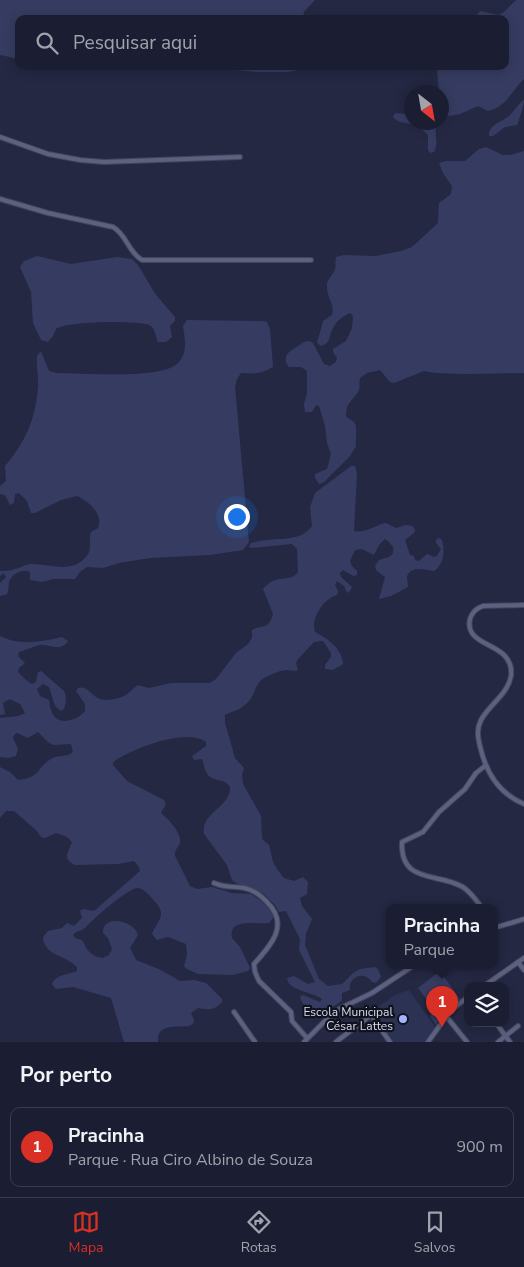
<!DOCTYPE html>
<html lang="pt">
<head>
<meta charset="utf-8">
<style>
  :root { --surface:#1b1e32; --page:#282b3e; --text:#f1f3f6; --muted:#a0a2ac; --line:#393c4d; --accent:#d93025 }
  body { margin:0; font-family:"Nunito Sans",sans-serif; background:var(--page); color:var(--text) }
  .controls { position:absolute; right:15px; bottom:15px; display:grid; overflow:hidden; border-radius:10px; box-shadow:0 2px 12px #0003 }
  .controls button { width:45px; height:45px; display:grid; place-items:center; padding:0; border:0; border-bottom:1px solid var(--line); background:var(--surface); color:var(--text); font:25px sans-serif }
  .compass { position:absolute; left:404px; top:85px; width:45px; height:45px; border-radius:50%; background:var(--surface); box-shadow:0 2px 12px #0003; rotate:149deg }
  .you { position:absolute; left:236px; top:516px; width:18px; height:18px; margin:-12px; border:4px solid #fff; border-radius:50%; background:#1a73e8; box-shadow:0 0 0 8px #1a73e833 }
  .badge { display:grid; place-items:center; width:32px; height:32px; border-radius:50%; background:var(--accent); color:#fff; font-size:16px; font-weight:700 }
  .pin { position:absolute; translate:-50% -41px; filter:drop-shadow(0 1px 2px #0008) }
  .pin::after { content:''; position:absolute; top:26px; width:18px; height:15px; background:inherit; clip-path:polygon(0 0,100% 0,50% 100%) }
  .popup { position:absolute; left:386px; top:904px; width:112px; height:65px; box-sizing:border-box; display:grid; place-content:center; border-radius:10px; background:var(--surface); filter:drop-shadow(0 1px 4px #0005); font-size:16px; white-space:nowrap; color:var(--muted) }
  .popup b { font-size:19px; color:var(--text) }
  .popup::after { content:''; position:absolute; left:50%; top:100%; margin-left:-10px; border:10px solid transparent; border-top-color:var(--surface) }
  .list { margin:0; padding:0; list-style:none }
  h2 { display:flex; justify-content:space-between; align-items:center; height:65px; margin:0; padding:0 20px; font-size:21px }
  h2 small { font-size:16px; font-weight:400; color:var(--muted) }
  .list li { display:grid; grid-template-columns:32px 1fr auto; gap:15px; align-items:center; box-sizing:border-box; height:80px; margin:0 10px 10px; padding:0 10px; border:1px solid var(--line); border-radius:10px }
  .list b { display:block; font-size:19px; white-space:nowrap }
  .list p { margin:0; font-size:16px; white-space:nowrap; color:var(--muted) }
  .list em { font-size:16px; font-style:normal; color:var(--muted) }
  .icon { flex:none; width:28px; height:28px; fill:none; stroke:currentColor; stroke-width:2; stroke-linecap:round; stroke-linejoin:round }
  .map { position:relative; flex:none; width:524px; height:1042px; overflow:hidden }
  .search { position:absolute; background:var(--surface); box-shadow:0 2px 12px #0003; left:15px; right:15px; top:15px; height:55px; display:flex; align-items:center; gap:12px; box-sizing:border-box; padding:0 18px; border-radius:10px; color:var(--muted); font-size:19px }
  .sheet { height:155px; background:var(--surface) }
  nav { display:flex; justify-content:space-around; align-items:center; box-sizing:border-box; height:70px; border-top:1px solid var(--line); background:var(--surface); font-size:14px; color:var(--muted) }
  nav a { display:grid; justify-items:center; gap:2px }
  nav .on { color:var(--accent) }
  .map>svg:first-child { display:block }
</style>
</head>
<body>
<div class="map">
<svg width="524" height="1042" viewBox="0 0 524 1042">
  <rect width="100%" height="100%" fill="#242843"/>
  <polygon fill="#2c3253" points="409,990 435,1027 425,1042 393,1042 372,1011 395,995"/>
  <g fill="#363c61">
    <polygon points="0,0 315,0 304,12 303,19 19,19 19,59 0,55"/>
    <path d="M516,0h8v79c-13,12 -17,28 -36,32l-10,-5 -18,8 -16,3 -2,2v-27h-3l-2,-21 1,-5h67v-47h-31l6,-8 19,4 6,-4z"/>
    <polygon points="194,66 302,66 295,71 288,72 256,72"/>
    <path d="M524,100c0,5 -5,20 -7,25l-12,2 -12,9h-4c0,-13 13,-13 21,-21 5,-5 8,-11 14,-15z"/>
    <path d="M395,113l11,1 5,2 1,6 26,1c-6,10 2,19 -4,29l-4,1 -2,-3v-15c-4,-3 -6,-7 -10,-9 -10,-4 -18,-1 -25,-9z"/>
    <path d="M486,147l17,8h7l14,-4v222l-60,1 -28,-1 -12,-2 -30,12 -4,-1 -10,-12 -13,3 -7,5c-1,4 0,8 -1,12 -4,9 -13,12 -13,24 0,5 5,5 8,8 4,4 1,18 2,24l-6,10 -26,26 -5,2 -4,-6v-4l12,-5 4,-15 -4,-11 -2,-17 -6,-20 -3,-1 -4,7h-7l-1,-8 3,-11v-22l-6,-4h-12c-7,-8 -2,-15 6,-19 6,-3 7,-7 15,-7l3,2 11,21 6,2 6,-4 1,-4 -4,-6v-3l13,-8 6,-13 1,-12 -3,-3c-8,3 -15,10 -18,17 -4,8 -1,13 -11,16l-4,-3 6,-22 9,-6c3,-11 -5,-17 -5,-28 -1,-8 6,-11 8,-18 1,-3 0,-8 1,-12l8,-2 32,1 25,-5 11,-4 26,-24 1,-20 12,-9 1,-8 -9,-13 -4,-10 7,-2h19l14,-12z"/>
    <path d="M37,256l34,8 46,-7 15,2 6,6 18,30 19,22v4l-5,5 2,11 -6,5h-8c-3,-6 -2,-14 -9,-17 -12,-5 -85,-4 -93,4l-3,7 -5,6 -7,-2 -8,-17 -2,-31 -11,-25 4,-6z"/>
    <path d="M187,320l76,1 4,1 3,7 3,38c-11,7 -20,7 -32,6l-4,6 -2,8 14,155 -6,8 -33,5 -60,3 -31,5 -16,5 -16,-1 -7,5 -5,7h-22l-11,3 -12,-2v-8c-7,-4 -19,2 -21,10 -1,5 0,8 -2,12l-7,2v-13l6,-6 -2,-4 -4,3v-5c5,0 11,0 15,-2 5,-1 9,-4 15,-5 19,-1 44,12 58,-10 4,-6 0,-15 3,-22l7,-4c6,-13 -9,-27 -21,-32l-16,4 -26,13h-4l-4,-12 -8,-8 -4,1 -1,9 -4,2 -5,-10 -5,-1v-8l6,-5 -1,-15c20,-23 31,-48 33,-78 1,-11 -2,-21 -1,-32l4,-5 8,20 8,2c24,0 105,7 121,-10 10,-10 7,-24 5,-37z"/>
    <path d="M351,466h4l2,7 -3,58c11,3 21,-6 32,-8l10,5 10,-3 7,1 2,4 -1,3 -9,7 5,15 4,1 1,4 4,1 8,-7 7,3 3,-1 4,-7 -5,-6v-3l3,-2 3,2c3,10 2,25 -8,31 -10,-1 -21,-6 -27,5l1,11 -17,9 -12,3 6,-22 -9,-7 -1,-4 4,-6c8,-3 16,-2 14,-13l-5,-6 -3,-2 -6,6 -5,10 -12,-6 -7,1 -5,11 2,5 5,5v4l-4,1 -10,-6 -3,3 1,4 11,10 -2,4 -3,2 -3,-7 -7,-5 -2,4 3,6 -1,4c-13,3 -27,24 -22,37 13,7 27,16 28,32l-10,6 -8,-1v-4l6,-8v-4l-8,-12 -9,1 -16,17 -2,4 2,7c-5,2 -6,0 -11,0 -7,0 -17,5 -23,8 -9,6 -9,16 -15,23 -9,10 -14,9 -24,14v8l10,35 9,10 -2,7 1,9 18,32 1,23 7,6 4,17 4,7 7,9 10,3 9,-4 5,5 -1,12 -7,4 2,8 10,13 -6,15 -1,11 14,34 9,7 14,-2 11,-11 7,-4 15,-2 3,2 3,8 -5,6 -4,-1c-8,-12 -24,-5 -22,8l-8,3v7c-10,11 -27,11 -39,4l-3,-7 3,-2 17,7 2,-3c-11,-8 -34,-8 -35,-21l7,-2 14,8 7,-2 -16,-32 1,-11 -14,-28 -7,1 -4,-7 -11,-11 -11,-6 -15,-4 -6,-4 -5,-15 -23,-31c-4,-21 27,-27 26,-47 -5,-9 -16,-5 -22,-12 -4,-5 -4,-11 -6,-16l-8,1 -2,-4 14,-10v-4c-19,-15 -75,7 -93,20v3l14,16 37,19c4,6 -1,7 -3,13 6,5 20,19 19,28 0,6 -6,8 -5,15l15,30 7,3 15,-2 20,6 19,1 9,6 11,10 3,7 -5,6c-12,2 -41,-6 -37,15l8,9 10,21 -2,3 -15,4 -35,-1 -11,-5 -3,-3 3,-11 -1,-11 -18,-7 -11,3 -5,-6c2,-6 10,-16 9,-21 0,-6 -7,-12 -10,-16 -4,-4 -7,-8 -13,-9 -10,0 -45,31 -52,39 -4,5 -9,2 -13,8l2,3 7,2c5,10 9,17 21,18l6,-3 3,-6 -4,-11 -5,-5c-1,-20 32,-12 35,2l-8,13 6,12 25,10 19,11 15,-1 11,3 16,16v3c-8,9 -14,8 -24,6l-7,5c1,3 3,5 3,8 -1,13 -38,-5 -36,21h-34l-13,-44 -38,-11 -17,2 -4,-5c4,-10 16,-9 25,-13v-4c-11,-12 -33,-11 -34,-30l5,-6 14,-3 5,-5 7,3 8,-8 -2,-7 3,-2 11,2 46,-40 -1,-4 -5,-6 -16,3 -43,1c-14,-7 -6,-13 -3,-23l-5,-5 -11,-4 -11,5 -4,-1 -4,-6 -23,-20h-8l-6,7v-51l10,5 8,8c23,-2 19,-13 33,-21 7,-5 16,-1 22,-7l-2,-8 -17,1 -5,-2 -11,-11 -10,6 -11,-5 -3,2 -1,3 5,11 -2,7 -7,2 -9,-1v-39l18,-2 7,-3 -5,-9 -10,-5 -7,4 2,11 -5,1v-79c20,10 41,6 62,1l6,4c-7,12 -20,2 -29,4 -7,2 -13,5 -20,7l-1,4 7,7 -6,5 -1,4 8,8 6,4 4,-2 2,-10 3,-1 23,20c3,5 2,12 0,18l-3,2 -6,-5 -6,-19 -6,-3 -6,5 3,7 9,4c2,17 8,25 25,19 5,-2 7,-4 11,-8v-7l-9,-13 2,-3c9,-3 12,6 20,10 6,4 17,1 24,-1 6,-2 10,-8 16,-12l11,3 22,-5h39l6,-4 20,-26 12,-9 4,-6v-8c11,-6 16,1 21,-16l-10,-25c14,-17 26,-5 35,-17l-1,-23 -5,-5 -40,4 -3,-1 2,-4c6,-1 11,-3 16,-3 16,-2 34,1 45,-14l-2,-19 5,-14z"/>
    <polygon points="440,971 460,999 446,1010 436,1025 430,1016 435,1011 418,988"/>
  </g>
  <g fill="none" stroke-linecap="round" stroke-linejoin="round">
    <g stroke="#42455c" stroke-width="6">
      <g id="street">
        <polyline points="0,137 48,154 80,160 104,162 240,157"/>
        <path d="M0,199l48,14 65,14c14,8 15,25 29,33h169"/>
        <path d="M524,605l-41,1c-6,2 -11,6 -13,13 -5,22 22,24 34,36 5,5 8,13 7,21 -3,18 -22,29 -30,44 -5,10 -3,19 0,30 6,24 19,44 43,54"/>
        <path d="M214,883c10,5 20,3 30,5 10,2 16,7 23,14 23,23 4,43 -13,62l1,8 4,9 32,31 1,9 15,17"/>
        <path d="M482,908c-5,-7 -13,-18 -21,-22 -25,-13 -61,-3 -59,-44l21,-10 16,-20 26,-23 11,-16 9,-7"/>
        <polyline points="494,928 524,919"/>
        <polyline points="518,962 524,970"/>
        <polyline points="484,986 524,958"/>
        <polyline points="234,1012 255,1042"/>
        <polyline points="446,1016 467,1042"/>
        <polyline points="496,1023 510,1042"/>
        <polyline points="304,1042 328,1018 341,1008 372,993 413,966"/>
        <polyline points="336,1042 371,1015 390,1042"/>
        <polyline points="428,1042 451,1010 468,997"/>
        <polyline points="498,1042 518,1026"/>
      </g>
    </g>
    <use href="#street" stroke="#5c6180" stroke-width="4"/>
  </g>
  <circle fill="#a4b1fc" stroke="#10121e" stroke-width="2" cx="403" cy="1019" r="5"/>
  <g text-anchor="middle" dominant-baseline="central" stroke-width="4.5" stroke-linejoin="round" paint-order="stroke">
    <g font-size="12" fill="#d7dbed" stroke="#10121e" text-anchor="end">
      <text x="393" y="1012">Escola Municipal<tspan x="393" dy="14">César Lattes</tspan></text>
    </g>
  </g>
</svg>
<div class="controls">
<button><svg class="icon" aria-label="layers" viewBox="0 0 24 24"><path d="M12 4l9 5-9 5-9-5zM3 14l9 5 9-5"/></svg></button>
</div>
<svg class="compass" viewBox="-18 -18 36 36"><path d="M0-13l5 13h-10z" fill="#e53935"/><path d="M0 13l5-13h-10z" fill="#a0a2ac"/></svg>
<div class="you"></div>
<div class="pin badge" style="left:442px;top:1027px">1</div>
<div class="popup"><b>Pracinha</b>Parque</div>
<div class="search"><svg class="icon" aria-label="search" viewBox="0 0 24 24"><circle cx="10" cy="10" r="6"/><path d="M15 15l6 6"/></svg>Pesquisar aqui</div>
</div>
<section class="sheet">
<h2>Por perto<small></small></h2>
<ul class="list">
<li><span class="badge">1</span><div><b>Pracinha</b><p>Parque · Rua Ciro Albino de Souza</p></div><em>900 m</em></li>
</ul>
</section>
<nav>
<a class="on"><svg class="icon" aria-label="map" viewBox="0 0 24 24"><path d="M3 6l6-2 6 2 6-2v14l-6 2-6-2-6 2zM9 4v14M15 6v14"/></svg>Mapa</a>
<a><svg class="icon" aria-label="directions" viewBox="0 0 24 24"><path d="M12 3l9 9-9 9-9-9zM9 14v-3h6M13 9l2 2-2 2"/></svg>Rotas</a>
<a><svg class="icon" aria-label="saved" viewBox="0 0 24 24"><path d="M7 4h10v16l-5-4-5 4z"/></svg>Salvos</a>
</nav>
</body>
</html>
